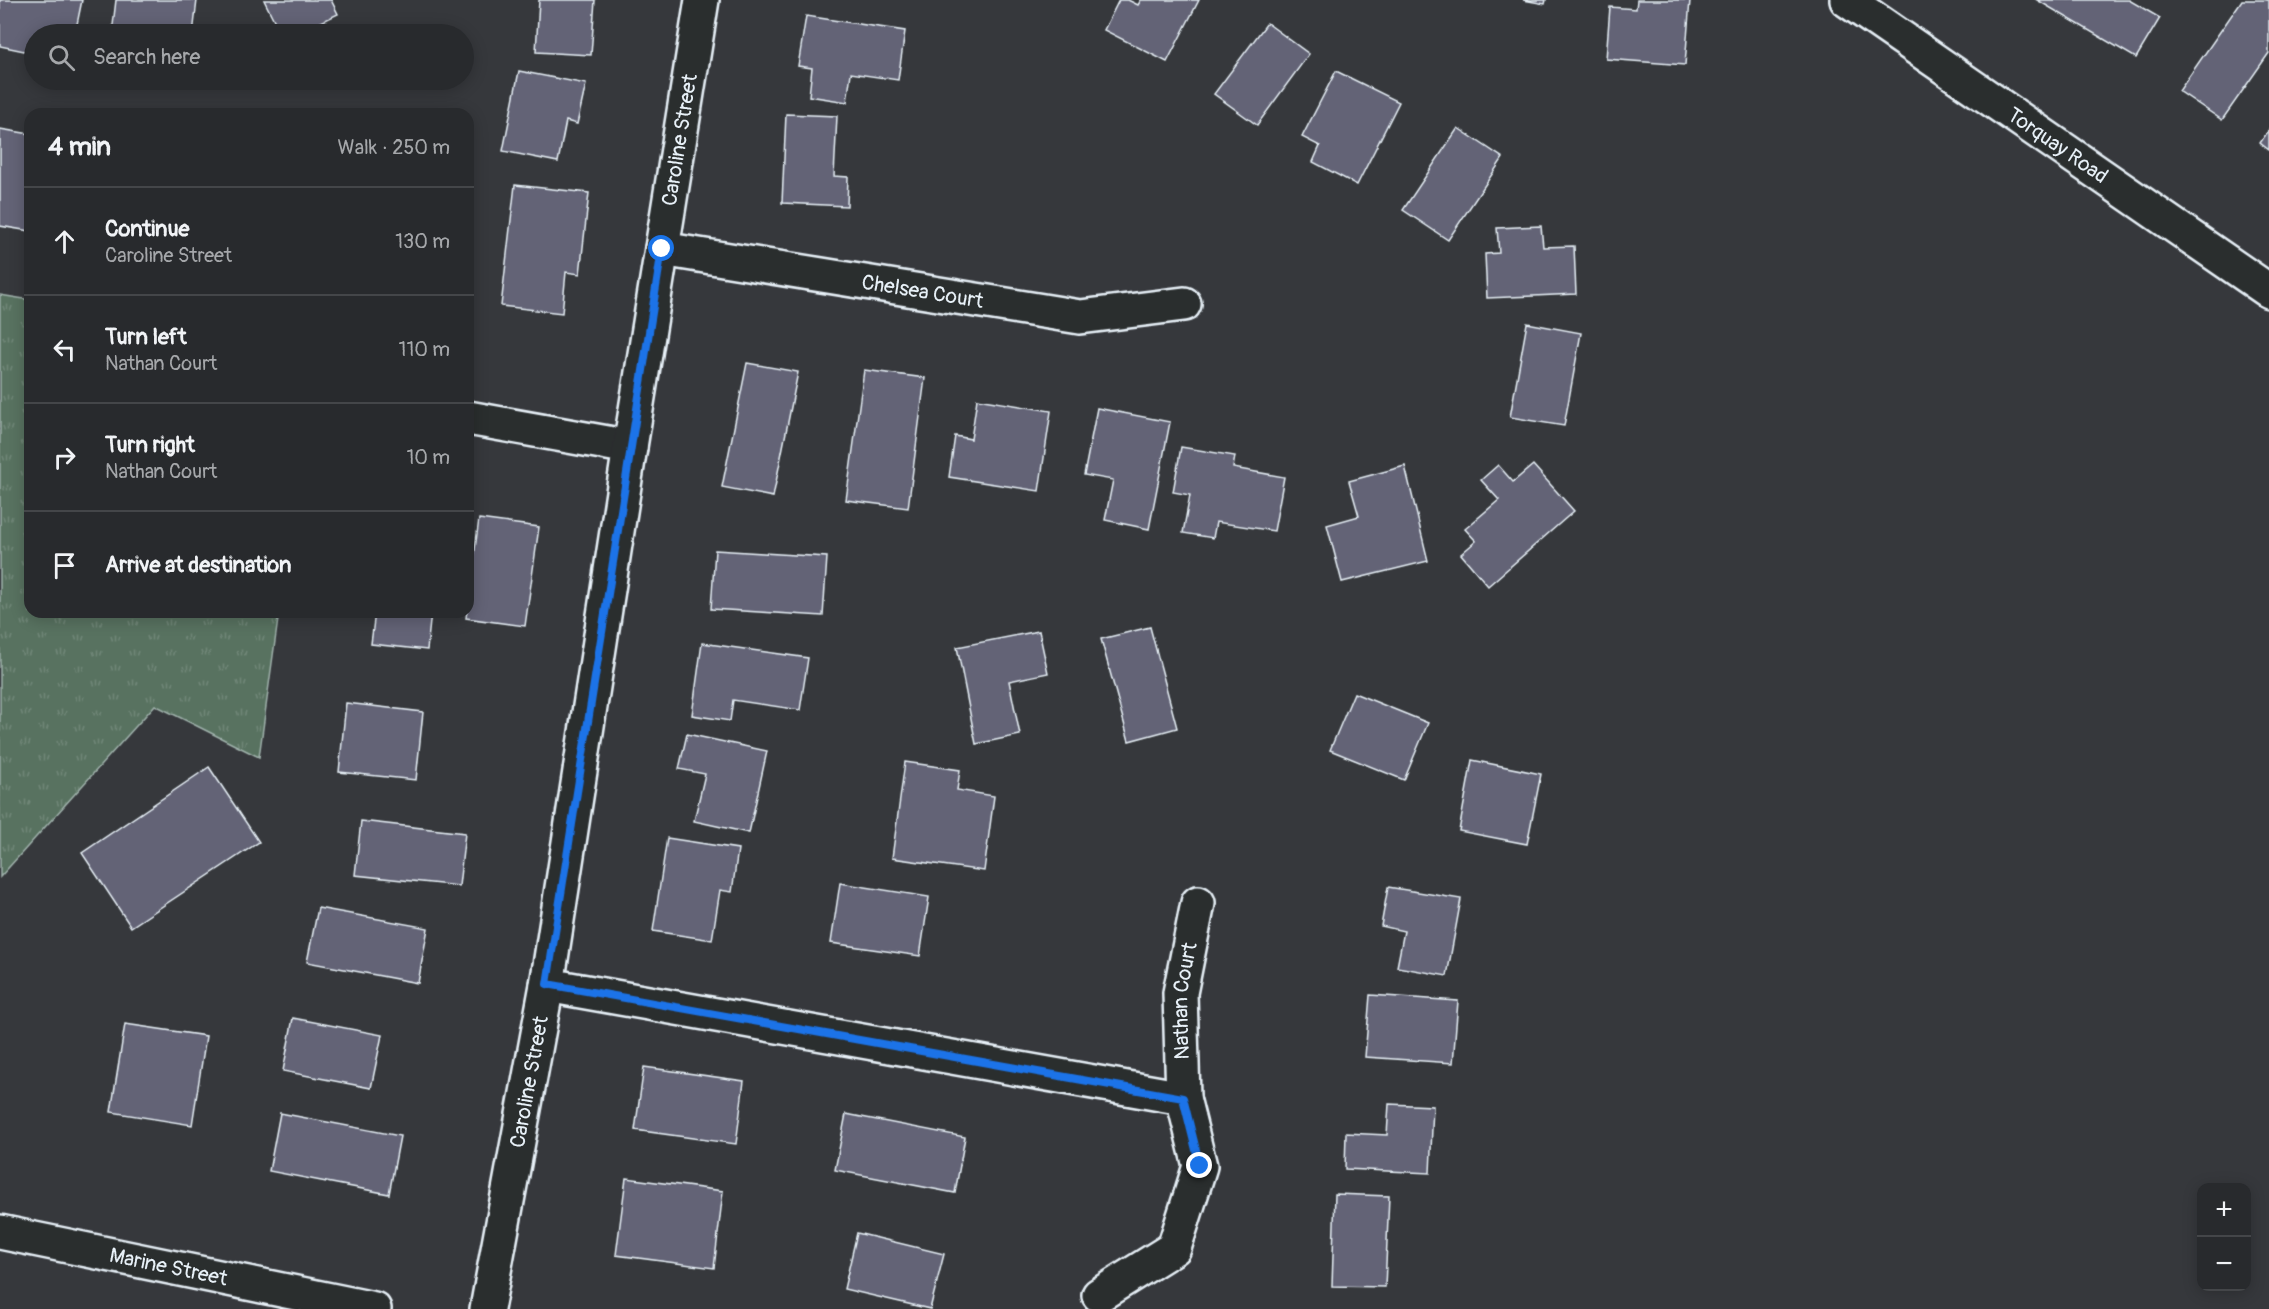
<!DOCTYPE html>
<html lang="en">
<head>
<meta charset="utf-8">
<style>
  :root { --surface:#282a2d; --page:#303235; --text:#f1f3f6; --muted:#a5a7aa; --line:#444649 }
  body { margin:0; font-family:Pangolin,sans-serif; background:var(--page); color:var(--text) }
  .controls { position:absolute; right:18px; bottom:18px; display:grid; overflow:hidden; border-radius:12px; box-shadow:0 3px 15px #0003 }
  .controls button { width:54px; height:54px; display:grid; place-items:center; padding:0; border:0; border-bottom:2px solid var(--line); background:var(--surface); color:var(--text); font:30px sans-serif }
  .stop { position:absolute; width:18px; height:18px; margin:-14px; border:4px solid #1a73e8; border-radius:50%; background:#fff }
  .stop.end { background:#1a73e8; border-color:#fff; box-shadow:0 2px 6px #0008 }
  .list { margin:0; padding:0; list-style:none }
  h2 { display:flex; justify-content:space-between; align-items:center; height:78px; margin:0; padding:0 24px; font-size:26px }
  h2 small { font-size:20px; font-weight:400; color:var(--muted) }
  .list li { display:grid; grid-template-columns:39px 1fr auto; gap:18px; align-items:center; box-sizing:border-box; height:108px; padding:0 24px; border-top:2px solid var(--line) }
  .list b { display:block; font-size:22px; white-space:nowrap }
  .list p { margin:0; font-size:20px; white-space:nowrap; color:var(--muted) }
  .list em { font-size:20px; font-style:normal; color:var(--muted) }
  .icon { flex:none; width:33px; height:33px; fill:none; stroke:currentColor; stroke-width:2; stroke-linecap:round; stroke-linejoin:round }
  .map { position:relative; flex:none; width:2269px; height:1309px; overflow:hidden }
  .search { position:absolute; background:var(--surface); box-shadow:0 3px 15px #0003; left:24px; top:24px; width:450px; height:66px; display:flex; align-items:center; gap:15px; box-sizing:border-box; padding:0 21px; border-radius:33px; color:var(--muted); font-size:22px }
  .panel { position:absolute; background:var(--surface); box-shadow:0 3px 15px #0003; left:24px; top:108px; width:450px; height:510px; border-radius:18px }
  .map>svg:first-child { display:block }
</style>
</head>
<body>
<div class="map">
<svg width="2269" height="1309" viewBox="0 0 2269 1309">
  <defs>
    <pattern id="grass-tufts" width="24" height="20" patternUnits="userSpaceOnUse" patternTransform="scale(1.5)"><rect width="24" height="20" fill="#587260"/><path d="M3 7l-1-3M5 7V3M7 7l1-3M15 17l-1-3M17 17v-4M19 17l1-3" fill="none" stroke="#708778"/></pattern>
  </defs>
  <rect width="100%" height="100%" fill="#36383c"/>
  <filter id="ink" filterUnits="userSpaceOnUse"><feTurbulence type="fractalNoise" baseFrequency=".0167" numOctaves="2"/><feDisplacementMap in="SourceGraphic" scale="12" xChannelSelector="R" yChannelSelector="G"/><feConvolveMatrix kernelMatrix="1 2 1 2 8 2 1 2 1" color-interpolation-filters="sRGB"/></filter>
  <g filter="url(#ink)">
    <polygon fill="url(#grass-tufts)" stroke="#a0b2ac" stroke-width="1.5" points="0,295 30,300 30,612 279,612 259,757 155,705 0,877"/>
    <g fill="#646476" stroke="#e8f1f8" stroke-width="1.5">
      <polygon points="0,0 82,0 75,34 34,34 34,53 0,46"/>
      <polygon points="116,0 197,0 193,34 159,31 159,34 112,34"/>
      <polygon points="264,0 331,0 338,14 319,23 325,34 281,34"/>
      <polygon points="539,0 595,0 591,55 536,52"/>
      <polygon points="1119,0 1128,0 1138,5 1141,0 1199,0 1167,62 1104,30"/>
      <polygon points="1523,0 1546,0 1545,4"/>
      <polygon points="1637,0 1690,0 1685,65 1606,59 1610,7 1636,9"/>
      <polygon points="2037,0 2129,0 2160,18 2136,58"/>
      <polygon points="2242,0 2269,0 2269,53 2222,120 2179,91"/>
      <polygon points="806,16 905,31 898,80 851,73 847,102 809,96 812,68 798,66"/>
      <polygon points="1267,23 1309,54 1257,125 1214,94"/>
      <polygon points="519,71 586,84 577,124 566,121 558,162 503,151"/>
      <polygon points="1336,71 1399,102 1357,185 1313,162 1320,146 1302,137"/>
      <polygon points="786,114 837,116 834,176 848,177 847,206 782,203"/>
      <polygon points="1458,128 1503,158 1448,240 1403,210"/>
      <polygon points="0,129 30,134 30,231 0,226"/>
      <polygon points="2269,130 2269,150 2260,143"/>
      <polygon points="515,185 589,193 580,274 566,272 562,313 501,306"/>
      <polygon points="1541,226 1543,247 1574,246 1576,294 1487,298 1485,254 1499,253 1497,228"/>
      <polygon points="1527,323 1581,333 1564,426 1510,417"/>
      <polygon points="747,363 798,372 773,497 722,487"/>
      <polygon points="864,370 925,378 908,508 846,500"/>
      <polygon points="977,399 1051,411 1039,491 949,477 955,436 971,439"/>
      <polygon points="1097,408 1170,422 1149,529 1105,520 1113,480 1084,475"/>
      <polygon points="1181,447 1235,456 1233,468 1284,477 1274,531 1216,522 1213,538 1183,533 1190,495 1173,492"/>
      <polygon points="1498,465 1513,482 1533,465 1574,511 1488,586 1461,554 1476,541 1465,529 1499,500 1481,480"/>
      <polygon points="1405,466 1428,561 1342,582 1327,525 1359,516 1349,481"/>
      <polygon points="479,519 539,527 525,626 466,618"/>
      <polygon points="715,550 827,557 823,616 711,609"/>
      <polygon points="375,612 431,612 427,650 371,644"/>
      <polygon points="1150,627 1177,728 1129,741 1101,639"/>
      <polygon points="1039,631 1048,673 1009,681 1020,735 976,744 957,647"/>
      <polygon points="702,643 808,658 800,710 733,700 730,721 692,715"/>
      <polygon points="1354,693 1428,723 1404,780 1330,750"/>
      <polygon points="346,703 423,712 416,780 339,772"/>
      <polygon points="687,734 767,751 749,833 694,821 705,774 679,769"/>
      <polygon points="1472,760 1541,774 1527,844 1459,831"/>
      <polygon points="905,762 960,770 957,790 994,796 984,871 892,858"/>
      <polygon points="209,767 259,842 131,927 82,853"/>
      <polygon points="361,821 465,833 459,886 355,875"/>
      <polygon points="667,838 738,849 732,892 720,890 712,940 653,931"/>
      <polygon points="840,883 929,897 920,956 831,943"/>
      <polygon points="1388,887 1461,899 1447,976 1397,967 1404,931 1381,926"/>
      <polygon points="318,908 428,928 418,983 307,962"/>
      <polygon points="1370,995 1458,1001 1453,1063 1365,1057"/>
      <polygon points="293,1018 382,1035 371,1088 283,1071"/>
      <polygon points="125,1024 206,1036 192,1125 111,1112"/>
      <polygon points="644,1067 744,1081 736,1144 635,1130"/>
      <polygon points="1389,1104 1433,1106 1430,1173 1345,1169 1346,1133 1387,1135"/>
      <polygon points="280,1113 400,1136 389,1194 269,1171"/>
      <polygon points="846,1114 965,1137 955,1193 835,1170"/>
      <polygon points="626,1178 723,1191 714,1268 616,1255"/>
      <polygon points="1335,1194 1389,1196 1385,1287 1332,1286"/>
      <polygon points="857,1233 944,1254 930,1309 844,1289"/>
    </g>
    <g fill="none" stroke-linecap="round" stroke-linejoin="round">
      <g stroke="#e8f1f8" stroke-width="38">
        <g id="street">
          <path id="s1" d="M662,249l418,68 104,-13"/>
          <polyline points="468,418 630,447"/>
          <polyline points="547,985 1183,1098"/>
          <path id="s2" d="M0,1232l374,77"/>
          <path id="s3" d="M1099,1295l75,-47 26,-82 -17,-68 -3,-105 18,-90"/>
          <path id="s4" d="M487,1309l60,-324 83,-538 72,-447"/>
        </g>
      </g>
      <g stroke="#e8f1f8" stroke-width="38">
        <g id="secondary">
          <path id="s5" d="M1847,0l422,291"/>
        </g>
      </g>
      <use href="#street" stroke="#2a2d2e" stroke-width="33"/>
      <use href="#secondary" stroke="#2a2d2e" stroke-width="33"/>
    </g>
  </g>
  <g fill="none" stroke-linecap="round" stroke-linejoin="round" filter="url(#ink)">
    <polyline stroke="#1a73e8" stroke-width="8" points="662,249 547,984 1183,1098 1200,1166"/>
  </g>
  <g text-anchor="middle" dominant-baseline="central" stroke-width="4.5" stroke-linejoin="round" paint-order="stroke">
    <g font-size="21" fill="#e8f1f8" stroke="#2a2d2e">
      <text stroke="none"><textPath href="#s4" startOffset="1185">Caroline Street</textPath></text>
      <text stroke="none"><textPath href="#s5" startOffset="256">Torquay Road</textPath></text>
      <text stroke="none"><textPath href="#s1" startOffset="264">Chelsea Court</textPath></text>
      <text stroke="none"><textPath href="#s3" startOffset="342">Nathan Court</textPath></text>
      <text stroke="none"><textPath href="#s4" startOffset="231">Caroline Street</textPath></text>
      <text stroke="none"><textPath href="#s2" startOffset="172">Marine Street</textPath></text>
    </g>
  </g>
</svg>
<div class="controls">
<button>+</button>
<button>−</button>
</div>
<div class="stop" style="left:662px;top:249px"></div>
<div class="stop end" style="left:1200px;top:1166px"></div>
<div class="search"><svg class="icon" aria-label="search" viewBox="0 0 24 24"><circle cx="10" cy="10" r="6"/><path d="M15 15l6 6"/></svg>Search here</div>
<section class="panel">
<h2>4 min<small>Walk · 250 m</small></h2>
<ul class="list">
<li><svg class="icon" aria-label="ahead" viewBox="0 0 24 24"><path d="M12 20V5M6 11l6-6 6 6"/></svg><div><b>Continue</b><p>Caroline Street</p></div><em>130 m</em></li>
<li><svg class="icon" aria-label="left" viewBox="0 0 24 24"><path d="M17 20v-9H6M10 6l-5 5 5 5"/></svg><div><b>Turn left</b><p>Nathan Court</p></div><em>110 m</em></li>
<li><svg class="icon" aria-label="right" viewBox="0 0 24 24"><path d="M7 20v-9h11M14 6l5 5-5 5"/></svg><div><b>Turn right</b><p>Nathan Court</p></div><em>10 m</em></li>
<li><svg class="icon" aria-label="arrive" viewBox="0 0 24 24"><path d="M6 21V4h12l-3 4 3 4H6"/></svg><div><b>Arrive at destination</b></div></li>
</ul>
</section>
</div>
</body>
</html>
